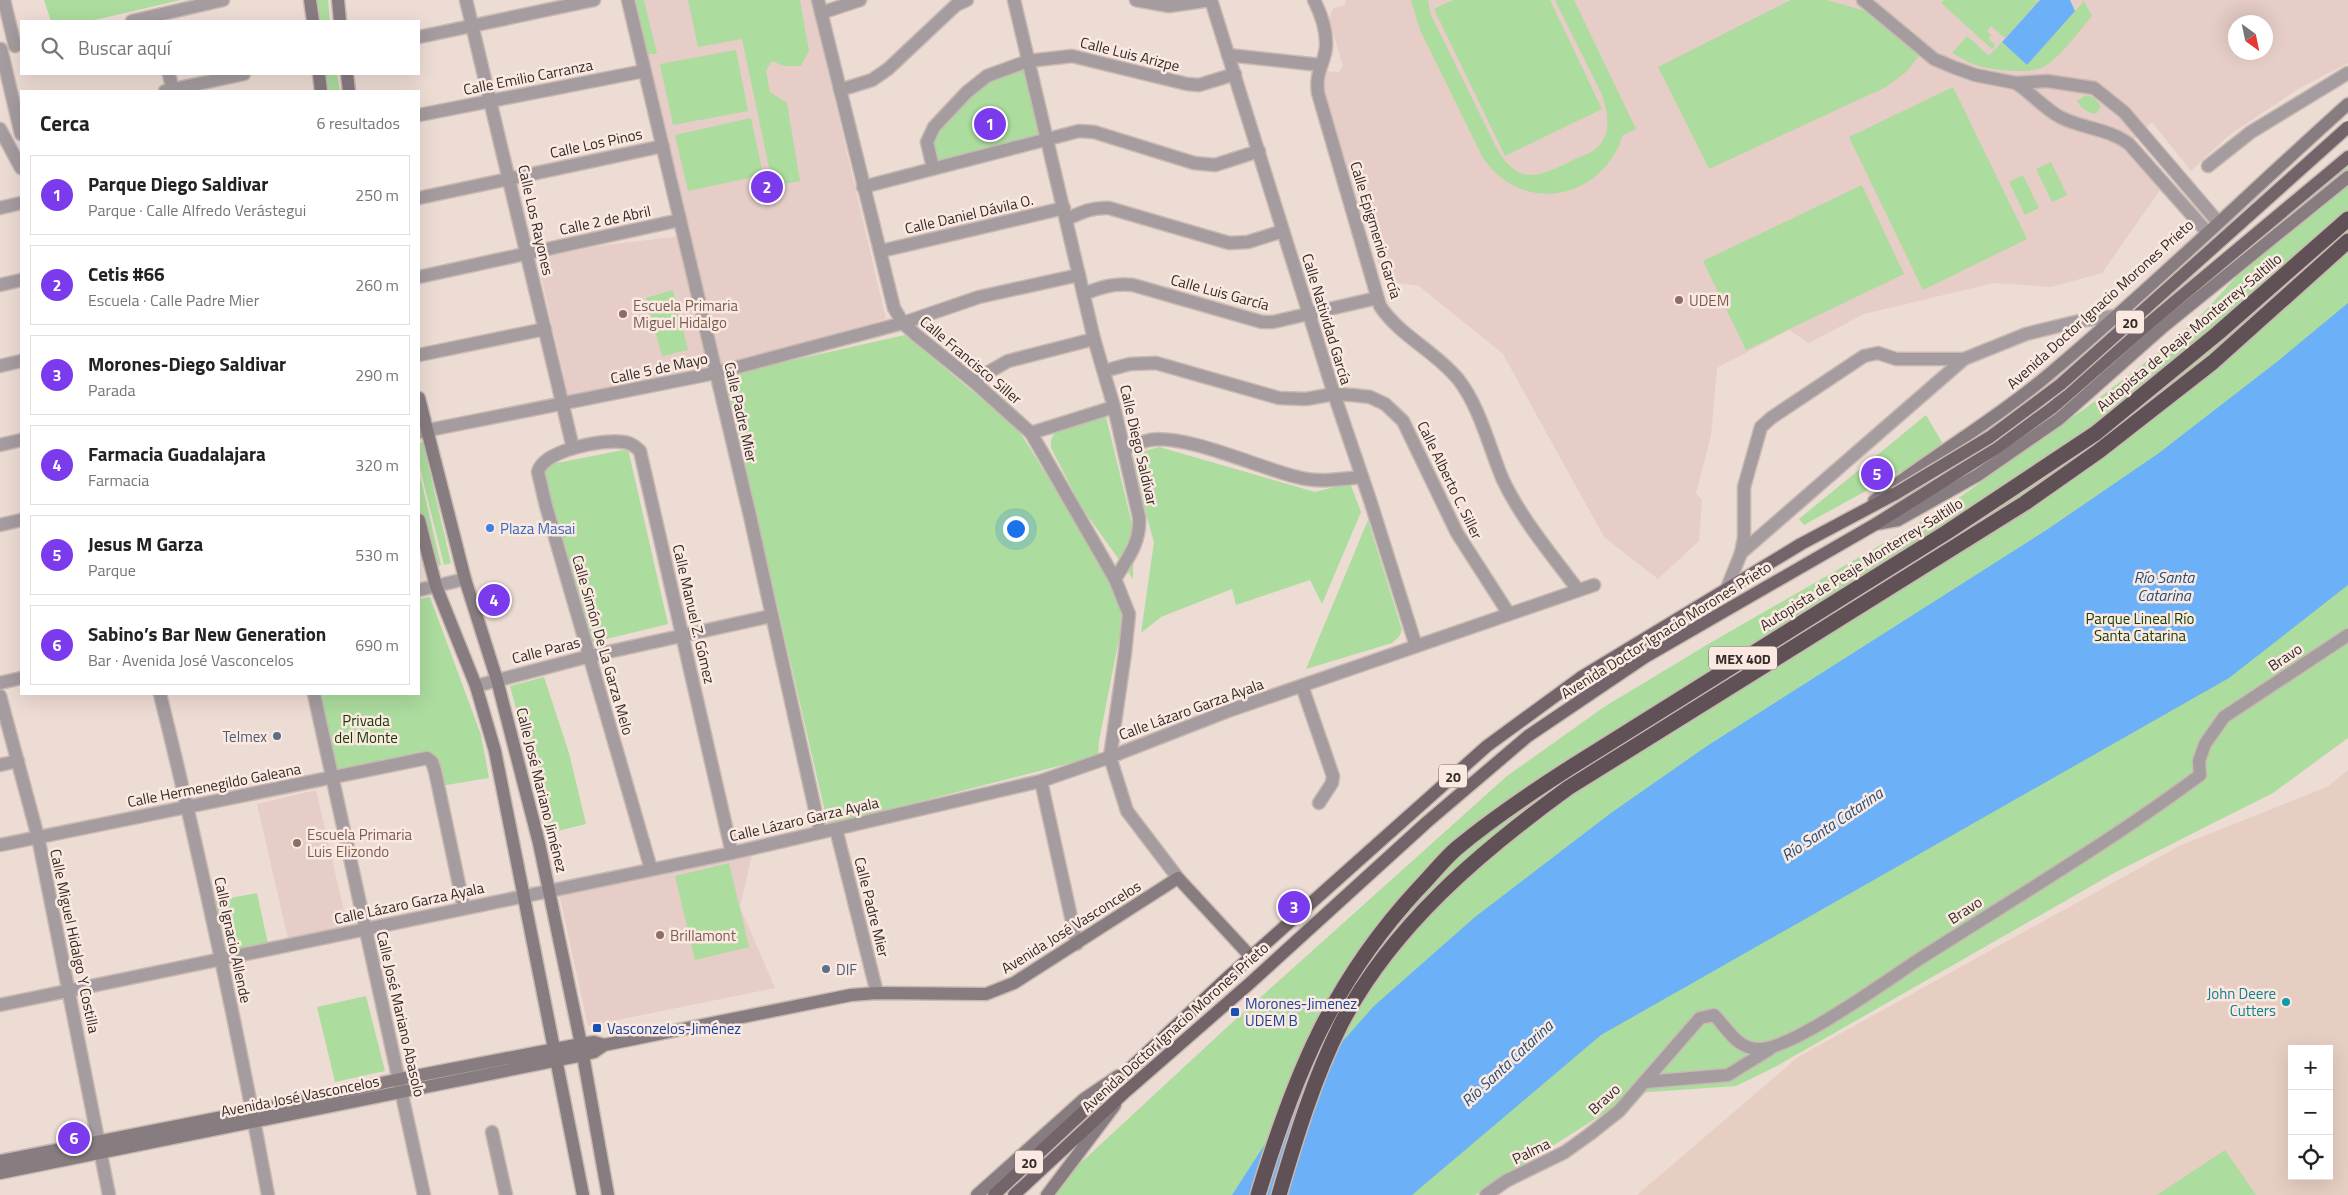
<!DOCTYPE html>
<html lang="es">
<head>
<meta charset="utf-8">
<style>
  :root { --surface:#fff; --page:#f2f2f2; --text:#222; --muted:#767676; --line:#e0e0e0; --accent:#7c3aed }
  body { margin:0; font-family:"Titillium Web",sans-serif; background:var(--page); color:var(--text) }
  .controls { position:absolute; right:15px; bottom:15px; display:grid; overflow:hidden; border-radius:0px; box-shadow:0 5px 20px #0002 }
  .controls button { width:45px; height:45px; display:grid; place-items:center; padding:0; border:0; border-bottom:1px solid var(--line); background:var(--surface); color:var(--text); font:25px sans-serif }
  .compass { position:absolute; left:2228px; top:15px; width:45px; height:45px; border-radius:50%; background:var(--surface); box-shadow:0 5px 20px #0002; rotate:147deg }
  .you { position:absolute; left:1015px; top:528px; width:18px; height:18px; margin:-12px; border:4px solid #fff; border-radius:50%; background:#1a73e8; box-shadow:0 0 0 8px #1a73e833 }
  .badge { display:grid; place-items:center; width:32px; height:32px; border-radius:50%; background:var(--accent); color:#fff; font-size:16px; font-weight:700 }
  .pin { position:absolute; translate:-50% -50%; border:2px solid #fff; box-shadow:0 1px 5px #0006 }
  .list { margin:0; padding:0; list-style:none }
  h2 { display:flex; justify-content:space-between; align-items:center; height:65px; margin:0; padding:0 20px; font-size:21px }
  h2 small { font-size:16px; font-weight:400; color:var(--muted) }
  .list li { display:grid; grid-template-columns:32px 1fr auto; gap:15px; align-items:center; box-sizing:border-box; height:80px; margin:0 10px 10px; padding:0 10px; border:1px solid var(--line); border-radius:0px }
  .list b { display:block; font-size:19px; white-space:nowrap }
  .list p { margin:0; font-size:16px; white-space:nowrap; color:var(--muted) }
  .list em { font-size:16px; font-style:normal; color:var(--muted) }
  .icon { flex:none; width:28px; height:28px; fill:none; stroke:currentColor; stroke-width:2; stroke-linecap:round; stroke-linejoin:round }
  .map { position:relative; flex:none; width:2348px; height:1195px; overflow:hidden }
  .search { position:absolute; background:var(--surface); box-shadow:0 5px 20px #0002; left:20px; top:20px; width:400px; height:55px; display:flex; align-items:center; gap:12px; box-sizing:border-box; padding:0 18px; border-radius:0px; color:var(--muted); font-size:19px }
  .panel { position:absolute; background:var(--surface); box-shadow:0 5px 20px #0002; left:20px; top:90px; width:400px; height:605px; border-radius:0px }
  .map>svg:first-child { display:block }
</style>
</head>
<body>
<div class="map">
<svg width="2348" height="1195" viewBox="0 0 2348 1195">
  <rect width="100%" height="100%" fill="#eddcd4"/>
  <path fill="#e7cec3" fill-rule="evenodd" d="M2348,770v425h-711l161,-138 383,-212 146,-58zM2292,1049h37v127h-37z"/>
  <g fill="#e6cdc7" fill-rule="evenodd">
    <polygon points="635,0 811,0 886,319 722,366"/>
    <path d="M1346,0h1002v63l-50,26 -70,47 -37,35 -39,-49 -29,27 37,41 -58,83 -51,14 -57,-4 -130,31 -55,29 -20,-13 -72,38 -6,68 -15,57 6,7 -3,41 -41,38 -54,-42 -101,-183 -84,-68 -35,-5 -62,-194 1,-16 16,1 4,-6 -14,-47 4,-11 12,-3zM2236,22h30v30h-30z"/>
    <polygon points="682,236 707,370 569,400 537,258 606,245"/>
    <polygon points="316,790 348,929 289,943 257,804"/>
    <polygon points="752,855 740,907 775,988 588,1026 559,893"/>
  </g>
  <g fill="#acdc9e">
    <polygon points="44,0 181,0 90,21 51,21"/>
    <polygon points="316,0 328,0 330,21 318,21"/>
    <polygon points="636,0 644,0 657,54 647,54"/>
    <polygon points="688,0 800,0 809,51 801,66 784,66 772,61 766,71 770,92 787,103 800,181 773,186 742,39 698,47"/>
    <path d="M1411,0h17l2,13 65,132c23,43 44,32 80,14 10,-4 23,-8 28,-19 8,-14 4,-30 -1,-45l-47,-95h19l62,129 -13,6c-21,65 -100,81 -140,23l-63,-128z"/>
    <polygon points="1453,0 1550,0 1602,109 1505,156 1434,9"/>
    <polygon points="1791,0 1826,0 1866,11 1919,56 1906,72 1886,87 1709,169 1658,67"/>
    <polygon points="1944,0 2034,0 2039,1 2005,38 1991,26 1987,31 1991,35 1988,38 1995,45 1992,49 1941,3"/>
    <path d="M2084,1l8,15c-13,15 -34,45 -51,52 -14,6 -50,2 -65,-3 -8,-2 -16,-8 -24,-12l15,-17 22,20 13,-14 25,23z"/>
    <polygon points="736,50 748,111 673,125 660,64"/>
    <polygon points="1027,68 1040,136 936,163 931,136 981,83"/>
    <polygon points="324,74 337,74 340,91 326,91"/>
    <polygon points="1953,87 2027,239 1923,290 1849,137"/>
    <path d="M2086,95l7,2 8,9 -5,8c-9,-2 -14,-5 -19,-13z"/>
    <polygon points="751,118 763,175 688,191 675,135"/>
    <polygon points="2348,156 2348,738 2273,793 2114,873 1775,1067 1736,1086 1636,1093 1475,1195 1046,1195 1224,1030 1507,776 1604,707 1710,643 1943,509 2087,407 2167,346 2203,313"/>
    <polygon points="2051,162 2067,195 2052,202 2036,169"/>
    <polygon points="2023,175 2039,208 2025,215 2009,182"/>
    <polygon points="1862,185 1904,274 1746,350 1703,261"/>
    <polygon points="673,290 688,350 662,356 646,298"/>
    <polygon points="905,335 1018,429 1126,603 1099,741 1098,756 828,825 727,387 731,374"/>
    <polygon points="1926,415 1943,444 1922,460 1804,525 1799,519"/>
    <polygon points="1106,417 1134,532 1133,579 1082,508 1051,448 1051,440 1055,431"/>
    <polygon points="423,442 451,563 444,565 419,464 419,443"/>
    <polygon points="1159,447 1315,492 1350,483 1361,512 1322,604 1310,580 1236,605 1232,589 1161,617 1141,633 1154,542 1131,461 1137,453"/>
    <polygon points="628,449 668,624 590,643 542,466"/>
    <polygon points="419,471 441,565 434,567 419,507"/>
    <polygon points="1368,520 1402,630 1399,637 1392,643 1306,669"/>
    <polygon points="430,597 481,735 489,778 440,786 434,757 428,751 335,772 319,694 419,694 419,599"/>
    <polygon points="544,677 569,753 586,824 549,833 510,686"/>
    <polygon points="729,863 749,947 695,960 675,876"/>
    <polygon points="257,893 268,944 225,953 214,901"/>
    <polygon points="366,996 385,1071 335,1082 317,1007"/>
    <polygon points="2225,1150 2256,1195 2157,1195"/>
  </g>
  <g fill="#6cb0f8">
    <polygon points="2040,0 2070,0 2075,11 2027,65 2002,42"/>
    <polygon points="2348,303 2348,585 2229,678 1601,1035 1412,1195 1232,1195 1302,1087 1374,1006 1475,917 1611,813 1707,746 2048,529 2159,453 2278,361"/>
  </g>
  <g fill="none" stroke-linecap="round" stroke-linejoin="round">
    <g stroke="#c8b9b2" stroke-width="15">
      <g id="street">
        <polyline points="4,0 15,46"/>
        <polyline points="466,0 573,448"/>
        <polyline points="628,0 750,516 820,832"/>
        <polyline points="818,0 894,308 903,323 915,334 973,381 1031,433 1115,579 1129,614 1125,653 1110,757 1127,811 1178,878"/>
        <path d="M1014,0l80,339 20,68 25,110c2,25 -11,41 -24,62"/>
        <polyline points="1136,0 1169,6 1211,0 1334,394 1370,500 1416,646"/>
        <path d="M1314,0c7,14 13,31 12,47 -2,18 -11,25 -8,46l62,213c20,30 55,45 78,73 22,28 31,68 45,101 19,40 49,75 75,110"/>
        <polyline points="1863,0 1934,59 1953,67 1975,75 2016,83 2047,81 2094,88 2124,112 2218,222"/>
        <polyline points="821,13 860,0"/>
        <polyline points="132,21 223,0"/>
        <polyline points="419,37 594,0"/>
        <polyline points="1,49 21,134"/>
        <polyline points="1228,55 1320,65"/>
        <polyline points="169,74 173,91"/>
        <path d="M2016,83c15,10 28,25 44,34 23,12 48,11 69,27l78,88"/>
        <polyline points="840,90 872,80 888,69 956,5 967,0"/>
        <polyline points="165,91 244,74"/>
        <polyline points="419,115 644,71"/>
        <polyline points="0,129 21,168"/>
        <polyline points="2208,166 2251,132 2348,73"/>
        <polyline points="933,168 927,142 934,127 967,92 987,76 1028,61 1072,56 1187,84 1199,85 1235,74"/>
        <polyline points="863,187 1079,131 1094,132 1194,163 1215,165 1259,151"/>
        <polyline points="419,198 663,146"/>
        <polyline points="0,208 21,203"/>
        <path d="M1067,219c15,-7 26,-12 42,-11l120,35 19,-1 35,-11"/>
        <polyline points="881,251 1064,208"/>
        <polyline points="419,277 680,220"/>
        <polyline points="0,285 21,280"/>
        <path d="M1084,294c17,-7 30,-11 49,-9l129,37h11l104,-24"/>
        <polyline points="419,355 545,329"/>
        <polyline points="0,366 21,361"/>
        <polyline points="1104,371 1130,364 1156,363 1279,398 1306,399 1334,394 1352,395 1370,397 1385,404 1403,421 1457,533 1509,614"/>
        <polyline points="973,381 1008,361 1094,339"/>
        <polyline points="419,432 715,373 903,323 979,297 1079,275"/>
        <polyline points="1031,433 1114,407"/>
        <polyline points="0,445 21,440"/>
        <path d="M1124,448c9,-2 17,-6 26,-8 37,-6 109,28 147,37 21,6 44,2 65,0"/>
        <polyline points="0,525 21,520"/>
        <polyline points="1741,553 1964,359"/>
        <polyline points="1727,588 1741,553 1744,538 1744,487 1761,427 1771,418 1864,356 1878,353 1896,359 1964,359 2026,334 2079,321 2115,316"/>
        <polyline points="419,590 465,579"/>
        <polyline points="0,683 21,678"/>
        <polyline points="476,686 590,656 771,616"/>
        <polyline points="1302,686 1333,776 1332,783 1319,803"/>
        <path d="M160,694c41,166 77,333 108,501"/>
        <polyline points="314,694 424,1195"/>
        <polyline points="0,696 38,837 109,1195"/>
        <polyline points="0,765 18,761"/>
        <polyline points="1041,781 1077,944"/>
        <polyline points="836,829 877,993"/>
        <polyline points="0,845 427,758 432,762 435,771 464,908"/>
        <path d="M651,869l-105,-363 -8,-34c5,-22 65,-33 85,-30 7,0 12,4 17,9l92,402"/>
        <polyline points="0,1005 732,853 1041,781 1110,757 1228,711 1594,585"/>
        <polyline points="1645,1082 1728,1075 1770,1049"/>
        <polyline points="492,1132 506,1195"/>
        <path d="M1486,1195l20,-14 59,-29 25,-18 29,-23 81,-93 14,-3c14,14 23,35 47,34 34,-2 125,-68 157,-89 95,-61 192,-118 282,-185l-1,-14 6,-17 19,-27 124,-82"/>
      </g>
    </g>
    <g stroke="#c8b9b2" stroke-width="15">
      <g id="secondary">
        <polyline points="310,0 313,21"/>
        <polyline points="338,0 340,21"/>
        <polyline points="319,74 321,91"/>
        <polyline points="347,74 349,91"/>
        <polyline points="419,398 465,579 497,680 539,843 581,1044 608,1195"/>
        <path d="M1874,501c58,-45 123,-82 180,-131 101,-85 196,-178 294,-266"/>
        <polyline points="419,520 436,586 476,686 495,751 583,1195"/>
        <polyline points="1876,524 1898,520 1978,475 2059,419 2164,326 2348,177"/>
        <polyline points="0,1161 253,1111 400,1079 581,1044 594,1042 604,1045"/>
        <polyline points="0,1173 583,1055 594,1052 604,1045 851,995 877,993 986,994 1014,983 1178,878 1251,957"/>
        <polyline points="977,1195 1084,1099 1118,1076"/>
        <polyline points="1047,1195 1115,1105"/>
      </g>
    </g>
    <g stroke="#c8b9b2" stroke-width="15">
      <g id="primary">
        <polyline points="994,1195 1227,978 1487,746 1580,678 1801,544 1895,494"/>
        <polyline points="1014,1195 1124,1093 1249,984 1427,822 1528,736 1645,657 1874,525 1998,447 2052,408 2154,319 2348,157"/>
      </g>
    </g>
    <g stroke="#c8b9b2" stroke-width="18">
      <g id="highway">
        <path d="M1258,1195c36,-119 74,-213 160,-306 13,-13 25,-29 39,-41 36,-30 75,-56 114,-81l376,-235 149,-99 122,-100 130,-114"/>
        <path d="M1279,1195c17,-58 35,-117 62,-171 51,-98 139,-172 227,-236l457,-285 74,-52 114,-89 135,-121"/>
      </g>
    </g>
    <use href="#street" stroke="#a49c9f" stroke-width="12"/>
    <use href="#secondary" stroke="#877c7f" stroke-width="12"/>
    <use href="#primary" stroke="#726469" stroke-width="12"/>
    <use href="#highway" stroke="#605156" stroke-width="15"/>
    <g stroke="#c8b9b2" stroke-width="15" stroke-linecap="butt">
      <polyline id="primary-bridge" points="1895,494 1990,437 2061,384 2348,127"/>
    </g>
    <use href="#primary-bridge" stroke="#726469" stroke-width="12"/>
  </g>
  <g fill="#8d6e63" stroke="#fbe9e1" stroke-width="2">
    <circle cx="1679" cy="300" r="5"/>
    <circle cx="623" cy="314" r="5"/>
    <circle cx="297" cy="843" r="5"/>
    <circle cx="660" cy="935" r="5"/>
  </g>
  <circle fill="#3f7fe0" stroke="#fbe9e1" stroke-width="2" cx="490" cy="528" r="5"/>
  <g fill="#5c6f8a" stroke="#fbe9e1" stroke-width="2">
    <circle cx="277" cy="736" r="5"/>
    <circle cx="826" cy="969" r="5"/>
  </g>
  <circle fill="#0f9aa8" stroke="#fbe9e1" stroke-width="2" cx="2286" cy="1002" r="5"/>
  <g fill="#1a4fb4" stroke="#fbe9e1" stroke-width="2">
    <rect x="1230" y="1007" width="10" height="10" rx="2.5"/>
    <rect x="592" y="1023" width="10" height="10" rx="2.5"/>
  </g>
  <g text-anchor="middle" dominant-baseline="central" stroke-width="5" stroke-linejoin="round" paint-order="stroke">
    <g fill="#fbe9e1" stroke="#6e6460" stroke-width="1">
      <rect x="2116" y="310.5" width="28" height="23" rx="4"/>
      <rect x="1709" y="646.5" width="68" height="23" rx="4"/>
      <rect x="1439" y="764.5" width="28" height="23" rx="4"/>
      <rect x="1015" y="1150.5" width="28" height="23" rx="4"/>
    </g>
    <g font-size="14" font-weight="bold" fill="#322b28">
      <text x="2130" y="322">20</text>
      <text x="1743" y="658">MEX 40D</text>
      <text x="1453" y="776">20</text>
      <text x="1029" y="1162">20</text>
    </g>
    <g font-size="15" fill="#322b28" stroke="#fbe9e1">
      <text transform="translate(1130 54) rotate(14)">Calle Luis Arizpe</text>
      <text transform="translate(528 77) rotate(-11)">Calle Emilio Carranza</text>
      <text transform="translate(596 143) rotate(-12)">Calle Los Pinos</text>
      <text transform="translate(969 214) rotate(-13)">Calle Daniel Dávila O.</text>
      <text transform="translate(536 220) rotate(77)">Calle Los Rayones</text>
      <text transform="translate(605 220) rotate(-12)">Calle 2 de Abril</text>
      <text transform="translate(1376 230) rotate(73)">Calle Epigmenio García</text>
      <text transform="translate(1220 292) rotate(15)">Calle Luis García</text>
      <text transform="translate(2100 304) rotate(-42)">Avenida Doctor Ignacio Morones Prieto</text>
      <text transform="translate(1327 319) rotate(73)">Calle Natividad García</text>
      <text transform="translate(2189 332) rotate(-40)">Autopista de Peaje Monterrey-Saltillo</text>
      <text transform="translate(971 360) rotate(40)">Calle Francisco Siller</text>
      <text transform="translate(659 368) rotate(-12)">Calle 5 de Mayo</text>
      <text transform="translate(741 412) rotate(77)">Calle Padre Mier</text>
      <text transform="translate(1139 445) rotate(77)">Calle Diego Saldívar</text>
      <text transform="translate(1450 480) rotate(64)">Calle Alberto C. Siller</text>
      <text transform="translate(1861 564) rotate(-32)">Autopista de Peaje Monterrey-Saltillo</text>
      <text transform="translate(694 614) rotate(77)">Calle Manuel Z. Gómez</text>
      <text transform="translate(1666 630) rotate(-32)">Avenida Doctor Ignacio Morones Prieto</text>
      <text transform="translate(603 645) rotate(74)">Calle Simón De La Garza Melo</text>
      <text transform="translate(546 650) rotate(-14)">Calle Paras</text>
      <text transform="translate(2285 657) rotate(-34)">Bravo</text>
      <text transform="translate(1191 709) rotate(-20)">Calle Lázaro Garza Ayala</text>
      <text transform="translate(214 785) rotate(-11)">Calle Hermenegildo Galeana</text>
      <text transform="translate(542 790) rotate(76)">Calle José Mariano Jiménez</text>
      <text transform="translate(804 819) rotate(-13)">Calle Lázaro Garza Ayala</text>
      <text transform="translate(409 903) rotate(-12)">Calle Lázaro Garza Ayala</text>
      <text transform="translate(872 907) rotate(76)">Calle Padre Mier</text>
      <text transform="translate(1965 910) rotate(-33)">Bravo</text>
      <text transform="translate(1071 927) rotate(-32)">Avenida José Vasconcelos</text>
      <text transform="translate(233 940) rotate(78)">Calle Ignacio Allende</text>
      <text transform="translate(75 941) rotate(78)">Calle Miguel Hidalgo Y Costilla</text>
      <text transform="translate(401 1014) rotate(77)">Calle José Mariano Abasolo</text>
      <text transform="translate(1175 1027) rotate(-42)">Avenida Doctor Ignacio Morones Prieto</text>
      <text transform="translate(300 1096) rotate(-11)">Avenida José Vasconcelos</text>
      <text transform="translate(1604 1099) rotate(-43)">Bravo</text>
      <text transform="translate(1531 1151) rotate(-26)">Palma</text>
    </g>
    <g font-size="15" fill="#785e54" stroke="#fbe9e1" text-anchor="start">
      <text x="1689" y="300">UDEM</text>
      <text x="633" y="305">Escuela Primaria<tspan x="633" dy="17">Miguel Hidalgo</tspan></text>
      <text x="307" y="834">Escuela Primaria<tspan x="307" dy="17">Luis Elizondo</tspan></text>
      <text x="670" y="935">Brillamont</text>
    </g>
    <g font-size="15" fill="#366cbe" stroke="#fbe9e1" text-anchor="start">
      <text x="500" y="528">Plaza Masai</text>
    </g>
    <g font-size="15" fill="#143d05" stroke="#fbe9e1">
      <text x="2140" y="618">Parque Lineal Río<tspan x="2140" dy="17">Santa Catarina</tspan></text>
      <text x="366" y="720">Privada<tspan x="366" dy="17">del Monte</tspan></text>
    </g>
    <g font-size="15" fill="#4e5e75" stroke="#fbe9e1" text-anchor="end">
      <text x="267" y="736">Telmex</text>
      <text x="836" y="969" text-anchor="start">DIF</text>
    </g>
    <g font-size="15" fill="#0d838f" stroke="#fbe9e1" text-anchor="end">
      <text x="2276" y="993">John Deere<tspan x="2276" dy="17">Cutters</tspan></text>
    </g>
    <g font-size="15" fill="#164399" stroke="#fbe9e1" text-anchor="start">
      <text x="1245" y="1003">Morones-Jimenez<tspan x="1245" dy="17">UDEM B</tspan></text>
      <text x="607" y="1028">Vasconzelos-Jiménez</text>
    </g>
    <g font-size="16" font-style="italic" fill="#204f7e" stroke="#fbe9e1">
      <text x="2164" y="577">Río Santa<tspan x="2164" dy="18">Catarina</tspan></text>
      <text transform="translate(1832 824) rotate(-34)">Río Santa Catarina</text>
      <text transform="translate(1507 1063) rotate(-43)">Río Santa Catarina</text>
    </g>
  </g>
</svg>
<div class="controls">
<button>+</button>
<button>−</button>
<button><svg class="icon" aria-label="locate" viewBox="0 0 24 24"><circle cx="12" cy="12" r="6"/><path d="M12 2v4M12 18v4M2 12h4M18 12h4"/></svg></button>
</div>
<svg class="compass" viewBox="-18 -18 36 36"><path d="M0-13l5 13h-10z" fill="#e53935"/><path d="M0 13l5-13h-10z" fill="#767676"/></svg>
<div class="you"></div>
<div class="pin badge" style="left:990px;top:124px">1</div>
<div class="pin badge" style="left:767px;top:187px">2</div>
<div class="pin badge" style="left:1294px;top:907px">3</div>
<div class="pin badge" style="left:494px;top:600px">4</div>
<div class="pin badge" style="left:1877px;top:474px">5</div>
<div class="pin badge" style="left:74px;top:1138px">6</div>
<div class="search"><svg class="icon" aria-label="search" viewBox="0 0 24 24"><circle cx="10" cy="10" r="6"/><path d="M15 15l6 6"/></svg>Buscar aquí</div>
<section class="panel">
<h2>Cerca<small>6 resultados</small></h2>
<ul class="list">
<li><span class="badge">1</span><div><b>Parque Diego Saldivar</b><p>Parque · Calle Alfredo Verástegui</p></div><em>250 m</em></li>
<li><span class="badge">2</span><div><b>Cetis #66</b><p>Escuela · Calle Padre Mier</p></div><em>260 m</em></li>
<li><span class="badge">3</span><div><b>Morones-Diego Saldivar</b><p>Parada</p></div><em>290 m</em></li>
<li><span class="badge">4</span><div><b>Farmacia Guadalajara</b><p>Farmacia</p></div><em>320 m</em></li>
<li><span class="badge">5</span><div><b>Jesus M Garza</b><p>Parque</p></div><em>530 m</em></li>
<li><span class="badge">6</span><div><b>Sabino’s Bar New Generation</b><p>Bar · Avenida José Vasconcelos</p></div><em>690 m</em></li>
</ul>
</section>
</div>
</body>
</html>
